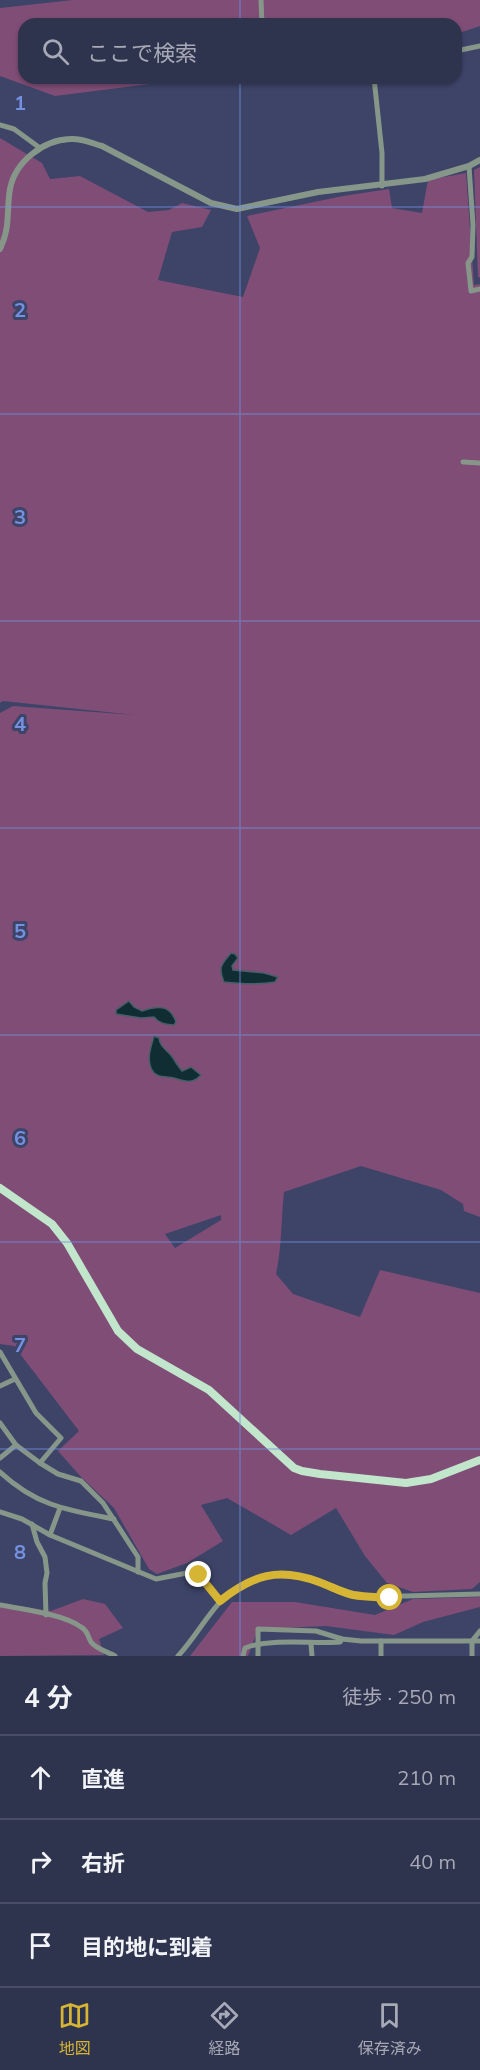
<!DOCTYPE html>
<html lang="ja">
<head>
<meta charset="utf-8">
<style>
  :root { --surface:#2e334e; --page:#363b55; --text:#f1f3f6; --muted:#a7aab6; --line:#494e66; --accent:#d6b534 }
  body { margin:0; font-family:Mulish,"Noto Sans JP",sans-serif; background:var(--page); color:var(--text) }
  .stop { position:absolute; width:18px; height:18px; margin:-14px; border:4px solid #d6b534; border-radius:50%; background:#fff }
  .stop.end { background:#d6b534; border-color:#fff; box-shadow:0 2px 6px #0008 }
  .list { margin:0; padding:0; list-style:none }
  h2 { display:flex; justify-content:space-between; align-items:center; height:78px; margin:0; padding:0 24px; font-size:26px }
  h2 small { font-size:20px; font-weight:400; color:var(--muted) }
  .list li { display:grid; grid-template-columns:39px 1fr auto; gap:18px; align-items:center; box-sizing:border-box; height:84px; padding:0 24px; border-top:2px solid var(--line) }
  .list b { display:block; font-size:22px; white-space:nowrap }
  .list em { font-size:20px; font-style:normal; color:var(--muted) }
  .icon { flex:none; width:33px; height:33px; fill:none; stroke:currentColor; stroke-width:2; stroke-linecap:round; stroke-linejoin:round }
  .map { position:relative; flex:none; width:480px; height:1656px; overflow:hidden }
  .search { position:absolute; background:var(--surface); box-shadow:0 2px 4px #0004; left:18px; right:18px; top:18px; height:66px; display:flex; align-items:center; gap:15px; box-sizing:border-box; padding:0 21px; border-radius:18px; color:var(--muted); font-size:22px }
  .sheet { height:330px; background:var(--surface) }
  nav { display:flex; justify-content:space-around; align-items:center; box-sizing:border-box; height:84px; border-top:2px solid var(--line); background:var(--surface); font-size:16px; color:var(--muted) }
  nav a { display:grid; justify-items:center; gap:3px }
  nav .on { color:var(--accent) }
  .map>svg:first-child { display:block }
</style>
</head>
<body>
<div class="map">
<svg width="480" height="1656" viewBox="0 0 480 1656">
  <rect width="100%" height="100%" fill="#3d4468"/>
  <g fill="#7f4d76" fill-rule="evenodd">
    <polygon points="73,0 480,0 480,26 456,34 456,24 24,24 24,78 197,78 55,96 0,76 0,8"/>
    <path d="M0,138l42,25 8,16 30,-3 68,36 21,-2 13,-7 29,7 -9,17 -30,5 -14,48 85,17 17,-49 -13,-32 96,-20 46,-7 3,19 30,5 6,-33 38,-7 8,112 6,-1v933l-16,-6 -1,-7 -22,-14 -80,-24 -77,26c-3,27 -2,55 -8,82l17,20 67,23 20,-47 100,23v289l-8,7 -59,3 -26,-9 -22,-27 -29,-48 -45,27 -64,-37 -26,7 22,36 -36,22 -30,11 -8,-5 -35,-61 -32,-30 -24,-27 21,-20 -65,-85 -14,-2v-631l13,-7 122,9 -132,-14 -3,2zM221,1215v5l-46,28 -10,-14z"/>
    <polygon points="480,167 480,277 478,278 474,170"/>
    <polygon points="480,1597 480,1607 423,1622 394,1635 326,1626 258,1629 248,1656 190,1656 232,1602 295,1602 375,1615 413,1599"/>
    <polygon points="83,1599 105,1604 123,1628 99,1639 104,1655 0,1656 0,1603 51,1611"/>
  </g>
  <g fill="#102d33" stroke="#485e69" stroke-width="1.5">
    <path d="M231,953l4,1 3,4 -6,8 1,4 31,3 14,4 -3,5c-17,3 -33,2 -51,0 -6,-15 -3,-17 7,-29z"/>
    <path d="M129,1001l5,6 8,4c15,-5 28,-7 34,11l-2,3c-8,-1 -15,-1 -20,-8l-13,1 -25,-4v-4z"/>
    <path d="M154,1036l5,2c1,10 9,12 14,20 3,5 5,8 9,13l9,-4 10,8c-9,10 -16,6 -27,3 -8,-2 -17,1 -22,-8 -6,-11 -1,-23 2,-34z"/>
  </g>
  <g fill="none" stroke-linecap="round" stroke-linejoin="round">
    <g stroke="#86978a" stroke-width="5">
      <polyline points="261,0 262,24"/>
      <polyline points="456,51 480,46"/>
      <polyline points="374,78 382,153 382,186"/>
      <polyline points="0,125 14,129 40,148"/>
      <polyline points="469,166 473,225 472,257 468,263 471,291 480,289"/>
      <polyline points="463,462 480,463"/>
      <polyline points="0,1352 36,1413 61,1438 40,1463 58,1474 81,1481 103,1503 138,1557 138,1572"/>
      <polyline points="0,1386 15,1379"/>
      <polyline points="0,1423 16,1445 40,1463"/>
      <polyline points="0,1458 16,1445"/>
      <path d="M0,1472c37,34 67,38 114,47"/>
      <polyline points="0,1512 22,1519 50,1535 156,1579 187,1573 199,1575 221,1601"/>
      <polyline points="32,1524 37,1542 45,1557 47,1573 45,1583 46,1615"/>
      <polyline points="50,1535 60,1508"/>
      <path d="M0,1605c22,4 63,9 81,22 7,4 6,8 10,15 5,7 17,10 24,14"/>
      <polyline points="311,1644 312,1656"/>
      <path d="M178,1656c16,-17 27,-38 43,-55 20,-21 52,-32 80,-24 23,5 43,16 67,20l112,-3"/>
      <path d="M243,1656l2,-8c25,-10 67,-4 95,-6l2,-3"/>
      <polyline points="258,1656 258,1629 316,1631 342,1639 361,1641 480,1641"/>
      <polyline points="381,1656 381,1641"/>
      <polyline points="472,1656 472,1641 480,1631"/>
    </g>
    <path stroke="#86978a" stroke-width="6" d="M0,249c11,-23 6,-37 10,-60 5,-27 33,-49 60,-50 12,-1 21,4 32,7l109,57 26,6 81,-17 107,-13 44,-13 11,-6"/>
    <polyline stroke="#c2e6cc" stroke-width="8" points="0,1188 52,1224 67,1243 118,1331 137,1349 209,1390 294,1468 302,1471 320,1474 406,1483 431,1479 480,1460"/>
  </g>
  <g fill="none" stroke-linecap="round" stroke-linejoin="round">
    <path stroke="#d6b534" stroke-width="8" d="M199,1575l21,26c33,-26 58,-34 99,-19 11,4 22,10 34,13 13,2 25,2 37,3"/>
  </g>
  <path fill="none" stroke="#7490e0" stroke-width="1.5" stroke-opacity="0.55" d="M240,0v24M240,78v1578M0,207h480M0,414h480M0,621h480M0,828h480M0,1035h480M0,1242h480M0,1449h480"/>
  <g font-size="20" text-anchor="middle" font-weight="bold" fill="#7490e0" stroke="#3d4468" stroke-width="6" stroke-linejoin="round" paint-order="stroke">
    <text x="20" y="110">1</text>
    <text x="20" y="317">2</text>
    <text x="20" y="524">3</text>
    <text x="20" y="731">4</text>
    <text x="20" y="938">5</text>
    <text x="20" y="1145">6</text>
    <text x="20" y="1352">7</text>
    <text x="20" y="1559">8</text>
  </g>
</svg>
<div class="stop" style="left:390px;top:1598px"></div>
<div class="stop end" style="left:199px;top:1575px"></div>
<div class="search"><svg class="icon" aria-label="search" viewBox="0 0 24 24"><circle cx="10" cy="10" r="6"/><path d="M15 15l6 6"/></svg>ここで検索</div>
</div>
<section class="sheet">
<h2>4 分<small>徒歩 · 250 m</small></h2>
<ul class="list">
<li><svg class="icon" aria-label="ahead" viewBox="0 0 24 24"><path d="M12 20V5M6 11l6-6 6 6"/></svg><div><b>直進</b></div><em>210 m</em></li>
<li><svg class="icon" aria-label="right" viewBox="0 0 24 24"><path d="M7 20v-9h11M14 6l5 5-5 5"/></svg><div><b>右折</b></div><em>40 m</em></li>
<li><svg class="icon" aria-label="arrive" viewBox="0 0 24 24"><path d="M6 21V4h12l-3 4 3 4H6"/></svg><div><b>目的地に到着</b></div></li>
</ul>
</section>
<nav>
<a class="on"><svg class="icon" aria-label="map" viewBox="0 0 24 24"><path d="M3 6l6-2 6 2 6-2v14l-6 2-6-2-6 2zM9 4v14M15 6v14"/></svg>地図</a>
<a><svg class="icon" aria-label="directions" viewBox="0 0 24 24"><path d="M12 3l9 9-9 9-9-9zM9 14v-3h6M13 9l2 2-2 2"/></svg>経路</a>
<a><svg class="icon" aria-label="saved" viewBox="0 0 24 24"><path d="M7 4h10v16l-5-4-5 4z"/></svg>保存済み</a>
</nav>
</body>
</html>
